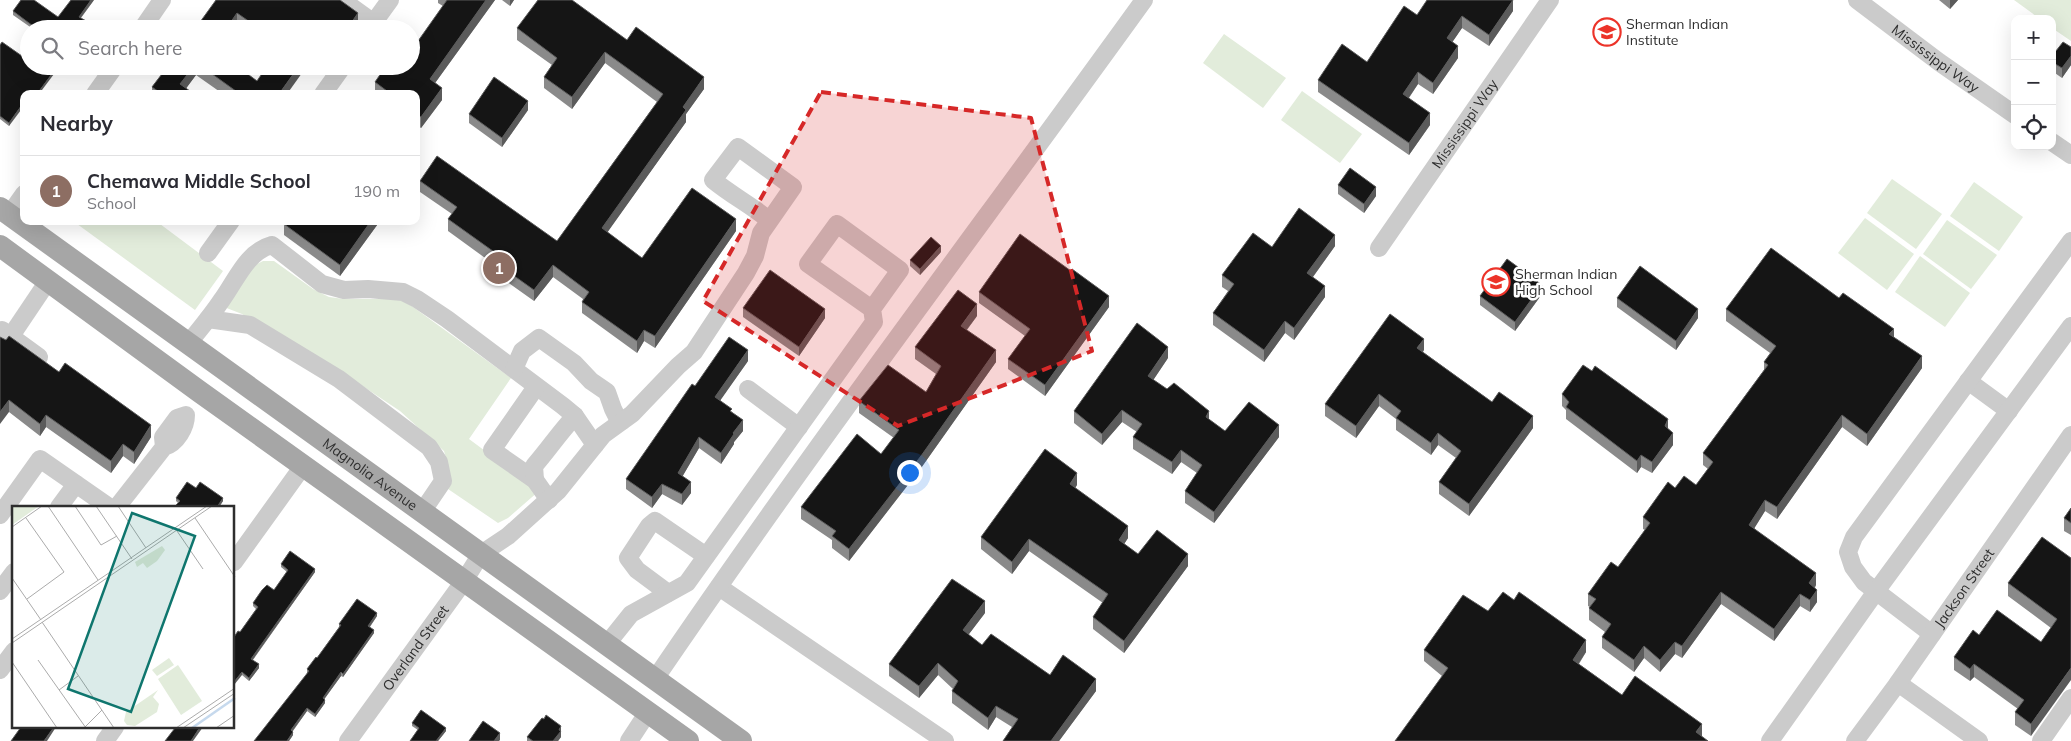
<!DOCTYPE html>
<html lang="en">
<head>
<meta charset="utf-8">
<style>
  :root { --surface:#fff; --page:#f7f7f7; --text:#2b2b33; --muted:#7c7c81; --line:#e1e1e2; --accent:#db2777 }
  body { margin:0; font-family:Mulish,sans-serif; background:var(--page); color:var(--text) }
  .controls { position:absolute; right:15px; top:15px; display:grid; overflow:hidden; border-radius:10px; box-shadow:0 5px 20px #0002 }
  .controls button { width:45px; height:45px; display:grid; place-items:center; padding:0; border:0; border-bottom:1px solid var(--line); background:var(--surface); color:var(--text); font:25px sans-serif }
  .you { position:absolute; left:909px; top:472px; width:18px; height:18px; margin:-12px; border:4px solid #fff; border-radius:50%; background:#1a73e8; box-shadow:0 0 0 8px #1a73e833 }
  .badge { display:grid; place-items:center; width:32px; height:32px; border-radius:50%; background:var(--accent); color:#fff; font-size:16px; font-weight:700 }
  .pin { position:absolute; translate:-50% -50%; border:2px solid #fff; box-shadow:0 1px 5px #0006 }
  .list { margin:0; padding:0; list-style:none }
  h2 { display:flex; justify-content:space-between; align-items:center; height:65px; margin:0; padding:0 20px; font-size:21px }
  h2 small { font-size:16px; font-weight:400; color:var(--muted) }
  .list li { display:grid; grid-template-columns:32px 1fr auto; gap:15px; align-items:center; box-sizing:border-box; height:70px; padding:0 20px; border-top:1px solid var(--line) }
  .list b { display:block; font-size:19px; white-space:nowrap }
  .list p { margin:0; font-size:16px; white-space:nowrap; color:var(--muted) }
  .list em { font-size:16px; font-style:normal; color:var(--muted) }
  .icon { flex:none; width:28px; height:28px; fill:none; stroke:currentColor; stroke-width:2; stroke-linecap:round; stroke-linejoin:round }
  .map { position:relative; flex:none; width:2071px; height:741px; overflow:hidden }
  .search { position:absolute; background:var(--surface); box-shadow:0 5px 20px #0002; left:20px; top:20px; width:400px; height:55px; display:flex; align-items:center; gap:12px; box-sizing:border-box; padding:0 18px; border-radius:28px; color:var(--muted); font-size:19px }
  .panel { position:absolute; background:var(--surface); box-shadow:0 5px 20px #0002; left:20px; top:90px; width:400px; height:135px; border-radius:10px }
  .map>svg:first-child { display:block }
</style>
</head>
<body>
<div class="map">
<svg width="2071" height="741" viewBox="0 0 2071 741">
  <rect width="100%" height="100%" fill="#fff"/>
  <g fill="#e2ecdb">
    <polygon points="2014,0 2071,0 2071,41 2052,28 2052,19 2040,19"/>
    <polygon points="1224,34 1286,78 1263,108 1203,63"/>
    <polygon points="1302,91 1362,134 1340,163 1281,120"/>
    <polygon points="1892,179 1942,214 1916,249 1867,213"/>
    <polygon points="1974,182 2023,217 1999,251 1950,216"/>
    <polygon points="1865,218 1914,254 1887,290 1838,253"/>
    <polygon points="1947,220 1997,255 1971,289 1923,254"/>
    <polygon points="73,221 147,221 159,225 160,224 223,271 195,310"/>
    <polygon points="1920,256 1970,293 1945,327 1895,292"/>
    <polygon points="263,261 274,261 313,289 329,297 344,299 402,299 511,378 469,439 539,491 508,518 498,523 448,489 448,465 444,451 400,411 325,361 242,314 224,307 255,265"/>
  </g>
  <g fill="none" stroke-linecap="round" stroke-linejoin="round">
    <g stroke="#cbcbcb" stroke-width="18">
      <polyline points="342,0 374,23"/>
      <path id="s1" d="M1857,0l82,62 76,53"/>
      <polyline points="142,29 162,0"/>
      <polyline points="369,29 390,0"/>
      <polyline points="95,94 115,66"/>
      <polyline points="323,94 343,66"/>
      <polyline points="2052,142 2071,155"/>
      <polyline points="9,215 24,194"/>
      <path id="s2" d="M1379,248l171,-248"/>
      <polyline points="208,253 231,221"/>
      <polyline points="208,319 250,325 339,379 429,447 439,462 443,481 422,512"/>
      <polyline points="0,331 2,330 39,357"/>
      <polyline points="11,336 48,281"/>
      <path d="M188,344c11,-14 23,-28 33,-43 15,-20 25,-49 51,-56l50,39 22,6 24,-1 35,3 14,7 30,20 116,87 12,10 20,29"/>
      <polyline points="514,369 522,351 539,338 574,363 591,381 607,392 613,409 618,419 622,421"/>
      <polyline points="1968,381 2009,411"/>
      <polyline points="536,387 492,450 535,480 549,500"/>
      <polyline points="748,389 799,427"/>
      <path d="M535,480l-1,-14c14,-16 26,-34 41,-50"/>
      <polyline points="59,507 76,484"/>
      <path d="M117,507l47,-60c13,-4 22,-20 22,-32l-9,3 -14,19 1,10"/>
      <polyline points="0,515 40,459 109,507"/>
      <polyline points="234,562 303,466"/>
      <polyline points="719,587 945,741"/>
      <polyline points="0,591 14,572"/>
      <polyline points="668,593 637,570 628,558 649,526 655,521 706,556"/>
      <polyline points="1932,634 1864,582 1853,567 1848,552 1854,537 2071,241"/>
      <polyline points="607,644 631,614 687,583 874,322 872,309 900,270 837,224 808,264 872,309"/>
      <polyline points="0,670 14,651"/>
      <path d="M655,679c157,-231 326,-453 489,-679"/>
      <polyline points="1898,683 1979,741"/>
      <polyline points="105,741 115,727"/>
      <path id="s3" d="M348,741l116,-160 17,-27 27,-18 50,-45 45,-56 29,-21 46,-48 16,-14 52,-79 9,-17 6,-23 32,-46 -55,-40 -25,33c18,15 38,25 56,40"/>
      <polyline points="629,741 648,712"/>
      <polyline points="1770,741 1877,590 2071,326"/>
      <path id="s4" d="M1855,741l43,-58 173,-248"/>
      <polyline points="2041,741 2071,698"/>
    </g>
    <g stroke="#a6a6a6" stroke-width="22">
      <path id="s5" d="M0,208l741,533"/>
      <polyline points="0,246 200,392 688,741"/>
    </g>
  </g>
  <g fill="#8a8a8a">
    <polygon points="94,0 81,18 88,26 85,29 33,29 13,15 13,11 58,17"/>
    <polygon points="216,0 358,25 355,29 243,29 237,25"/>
    <polygon points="438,0 495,0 435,83 442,100 421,128 416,125 416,94 375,94 375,82 411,66 443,6 438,3"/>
    <polygon points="502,0 514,0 510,6"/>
    <polygon points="1939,0 1958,0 1950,9"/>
    <polygon points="1513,11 1489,46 1462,28 1452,42 1458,58 1433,94 1418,84 1409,98 1430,125 1409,155 1318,92 1318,80 1367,62 1417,15"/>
    <polygon points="517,28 627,40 704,89 686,114 686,122 607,232 642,258 736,231 655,348 644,341 637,353 582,313 582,302 583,299 553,277 534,301 492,271 492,263 448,231 448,219 452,214 420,192 420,181 557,241 657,102 605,63 572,109 544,88 544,77 552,65 517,40"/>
    <polygon points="0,45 29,66 54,74 24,94 9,126 0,119"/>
    <polygon points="2071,47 2071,65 2062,78 2052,71 2052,56"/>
    <polygon points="168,66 237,66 257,81 287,94 223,94 196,75 186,88 194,94 152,94 152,87"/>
    <polygon points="528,110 502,147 469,123 469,114"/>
    <polygon points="1338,185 1376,196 1364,213 1338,194"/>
    <polygon points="147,221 162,221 159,225 154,222 152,224"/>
    <polygon points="380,221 340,276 284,235 284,224"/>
    <polygon points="1335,246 1313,277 1325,297 1294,340 1285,333 1264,362 1213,325 1213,313 1228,291 1222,287 1222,275 1272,247"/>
    <polygon points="941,252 920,275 910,266 910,260"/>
    <polygon points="1071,271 1109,307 1045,396 1008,369 1008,359 1025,336 979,303 979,292"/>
    <polygon points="1542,294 1515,331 1480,305 1480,296"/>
    <polygon points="1617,298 1698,318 1676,350 1617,307"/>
    <polygon points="1839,298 1894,337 1922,368 1867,446 1842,427 1777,519 1765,511 1754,528 1816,585 1815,588 1817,602 1810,612 1800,606 1774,641 1721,604 1682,658 1675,654 1660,672 1644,658 1634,672 1602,648 1602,637 1605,632 1589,620 1589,608 1590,607 1588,606 1588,594 1618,567 1645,530 1643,529 1643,517 1675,488 1696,485 1708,469 1703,465 1703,453 1764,370 1764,362 1770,353 1726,321 1726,309"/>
    <polygon points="743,308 825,318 799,356 743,317"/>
    <polygon points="977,316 967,330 996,362 921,468 849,561 832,548 832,540 801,519 801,507 881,454 894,438 859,413 859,401 926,392 936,374 915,359 915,347"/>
    <polygon points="0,337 151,437 134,464 123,456 111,473 46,427 40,436 9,412"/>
    <polygon points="1424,350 1423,352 1492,402 1533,428 1469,516 1439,494 1439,482 1456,458 1438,445 1431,455 1396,430 1396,419 1379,406 1356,438 1325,416 1325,404"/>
    <polygon points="1168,358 1153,380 1225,431 1279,437 1214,523 1185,503 1185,491 1197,473 1181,462 1172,474 1133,449 1133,437 1137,432 1122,422 1102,445 1074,423 1074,411"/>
    <polygon points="748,361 720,400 732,412 743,431 734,442 734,444 721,464 699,448 682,477 691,493 682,505 662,494 652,508 626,489 626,479 695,386"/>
    <polygon points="1562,394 1668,429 1673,445 1652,473 1641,467 1637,473 1566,419 1566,410 1562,406"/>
    <polygon points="1077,485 1075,488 1128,538 1124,544 1138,554 1188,566 1124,653 1093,629 1093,617 1103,603 1029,551 1012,574 981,549 981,537"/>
    <polygon points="196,488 223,501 219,507 176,507 176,505 178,503 176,501 176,498"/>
    <polygon points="2071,508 2071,535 2064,531 2064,518"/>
    <polygon points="2071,558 2031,736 2015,725 2015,712 2018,709 1974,677 1970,681 1954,670 1954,657 1979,635 2041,642 2051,628 2008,596 2008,583"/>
    <polygon points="281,564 315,572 253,660 259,668 249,681 242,675 240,632 256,609 253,606 253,603 274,590 287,572 281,567"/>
    <polygon points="1488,611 1586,652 1579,664 1622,695 1702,736 1442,676 1424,661 1424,650"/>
    <polygon points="985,613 968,635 982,645 1050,675 1096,691 1059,741 1003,741 1012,727 996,717 988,730 952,703 952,691 953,689 938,675 919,698 889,676 889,664"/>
    <polygon points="377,616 370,627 374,633 343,677 341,676 324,699 325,703 315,717 307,711 293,731 293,735 289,741 307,673 307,669 317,658 339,627 339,624"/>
    <polygon points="412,723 446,731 438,741 410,741 418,730 412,726"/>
    <polygon points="561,732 561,737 558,741 527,741 527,737"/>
  </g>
  <g fill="#5b5b5b">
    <polygon points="91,0 94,0 79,20 79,17"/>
    <polygon points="486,0 495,0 430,90 430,79"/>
    <polygon points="510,0 514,0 510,6"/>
    <polygon points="1513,0 1513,11 1489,46 1489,35"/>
    <polygon points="1950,0 1958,0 1950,9"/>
    <polygon points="237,13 237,25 234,29 226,29"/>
    <polygon points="358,13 358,25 355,29 347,29"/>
    <polygon points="1462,16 1462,28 1447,50 1447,38"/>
    <polygon points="1458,46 1458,58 1433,94 1433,83"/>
    <polygon points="605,52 605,63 572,109 572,97"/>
    <polygon points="2071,56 2071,65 2062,78 2062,68"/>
    <polygon points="194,66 196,66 196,75 182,94 180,84"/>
    <polygon points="299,66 307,66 287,94 279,94"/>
    <polygon points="54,71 54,74 39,94 37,94"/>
    <polygon points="1418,72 1418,84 1403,106 1403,94"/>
    <polygon points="704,77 704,89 686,114 686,122 602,240 602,228 683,107"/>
    <polygon points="442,88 442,100 421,128 421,117"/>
    <polygon points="528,101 528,110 502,147 502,138"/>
    <polygon points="24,102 24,106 9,126 9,123"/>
    <polygon points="1430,113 1430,125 1409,155 1409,143"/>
    <polygon points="1376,187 1376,196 1364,213 1364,204"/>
    <polygon points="736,219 736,231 655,348 655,336"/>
    <polygon points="371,221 380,221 340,276 340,265"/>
    <polygon points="1335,235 1335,246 1307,285 1307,273"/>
    <polygon points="941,246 941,252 920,275 920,269"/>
    <polygon points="553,265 553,277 534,301 534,290"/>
    <polygon points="1542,285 1542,294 1515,331 1515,322"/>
    <polygon points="1325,286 1325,297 1294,340 1294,328"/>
    <polygon points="1109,296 1109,307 1045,396 1045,385"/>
    <polygon points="977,304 977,316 961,337 961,326"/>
    <polygon points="825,309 825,318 799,356 799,347"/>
    <polygon points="1698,309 1698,318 1676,350 1676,341"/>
    <polygon points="1285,321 1285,333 1264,362 1264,350"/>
    <polygon points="1894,329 1894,341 1889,334"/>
    <polygon points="644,330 644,341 637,353 637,341"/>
    <polygon points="1424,339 1424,350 1417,360 1417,348"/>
    <polygon points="1168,347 1168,358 1148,388 1148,376"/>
    <polygon points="748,350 748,361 715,408 715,397"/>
    <polygon points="996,350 996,362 921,468 849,561 849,549"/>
    <polygon points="1922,356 1922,368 1867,446 1867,434"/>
    <polygon points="1379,394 1379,406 1356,438 1356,426"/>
    <polygon points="9,400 9,412 0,424 0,412"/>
    <polygon points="1122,410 1122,422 1102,445 1102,434"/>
    <polygon points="1209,411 1209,423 1206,417"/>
    <polygon points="46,415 46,427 40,436 40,424"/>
    <polygon points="1842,415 1842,427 1777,519 1777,507"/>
    <polygon points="1533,416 1533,428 1469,516 1469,504"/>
    <polygon points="1668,419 1668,431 1665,426"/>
    <polygon points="743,420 743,431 734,442 734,444 721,464 721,453 733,433"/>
    <polygon points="151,425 151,437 134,464 134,452"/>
    <polygon points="1279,425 1279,437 1214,523 1214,512"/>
    <polygon points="1438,433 1438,445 1431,455 1431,443"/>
    <polygon points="1673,433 1673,445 1652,473 1652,462"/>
    <polygon points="699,437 699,448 678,484 678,473"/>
    <polygon points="123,444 123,456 111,473 111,461"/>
    <polygon points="1181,450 1181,462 1172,474 1172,462"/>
    <polygon points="1641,455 1641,467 1637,473 1637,461"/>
    <polygon points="1077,473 1077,485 1070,496 1070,484"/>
    <polygon points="691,482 691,493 682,505 682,494"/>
    <polygon points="662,484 662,494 652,508 652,497"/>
    <polygon points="223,498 223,501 219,507 217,507"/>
    <polygon points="1765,500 1765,511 1749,537 1749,525"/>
    <polygon points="1128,526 1128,538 1119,552 1119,540"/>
    <polygon points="1029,539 1029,551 1012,574 1012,562"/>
    <polygon points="1188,554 1188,566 1124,653 1124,641"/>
    <polygon points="315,569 315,572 251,662 251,659"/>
    <polygon points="1816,573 1816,585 1809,595 1809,583"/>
    <polygon points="1817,590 1817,602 1810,612 1810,600"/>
    <polygon points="1721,592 1721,604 1682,658 1682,646"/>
    <polygon points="1800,594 1800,606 1774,641 1774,629"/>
    <polygon points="985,601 985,613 963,642 963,630"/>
    <polygon points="377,613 377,616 368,629 368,626"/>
    <polygon points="374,630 374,633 343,677 343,674"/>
    <polygon points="1586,640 1586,652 1573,672 1573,660"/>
    <polygon points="1675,642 1675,654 1660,672 1660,660"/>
    <polygon points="1644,646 1644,658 1634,672 1634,660"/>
    <polygon points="938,663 938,675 919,698 919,686"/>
    <polygon points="259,664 259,668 249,681 249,678"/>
    <polygon points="1974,664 1974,677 1970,681 1970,669"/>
    <polygon points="2071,668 2071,680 2031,736 2031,724"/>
    <polygon points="242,672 242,675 234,685 234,682"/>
    <polygon points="341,672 341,676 323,701 323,698"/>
    <polygon points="1096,679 1096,691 1059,741 1051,741"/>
    <polygon points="325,700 325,703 315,717 315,714"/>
    <polygon points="996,706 996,717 988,730 988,718"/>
    <polygon points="307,708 307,711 291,733 291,730"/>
    <polygon points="1702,724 1702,736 1699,741 1696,732"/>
    <polygon points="561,726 561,737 558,741 553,741"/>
    <polygon points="54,727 56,727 47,741 44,741"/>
    <polygon points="200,727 203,727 193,741 191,741"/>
    <polygon points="446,728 446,731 438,741 436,741"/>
    <polygon points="293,732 293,735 289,741 287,741"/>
    <polygon points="500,733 500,740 499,741 494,741"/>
  </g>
  <g fill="#151515" stroke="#5b5b5b">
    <polygon points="21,0 34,0 58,17 71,0 91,0 79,17 88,22 83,29 37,29 13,11"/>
    <polygon points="216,0 340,0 358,13 347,29 260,29 237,13 226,29 195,29"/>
    <polygon points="447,0 486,0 430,79 442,88 421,117 416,113 416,94 391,94 375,82 386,66 411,66 411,51"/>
    <polygon points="538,0 572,0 627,40 636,27 704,77 683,107 686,110 602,228 642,258 692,188 736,219 655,336 644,330 637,341 582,302 589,292 553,265 534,290 492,260 497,254 448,219 457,207 420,181 437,156 557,241 663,94 605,52 572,97 544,77 557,58 517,28"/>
    <polygon points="1427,0 1513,0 1489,35 1462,16 1447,38 1458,46 1433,83 1418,72 1403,94 1430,113 1409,143 1318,80 1342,44 1367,62 1404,6 1417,15"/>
    <polygon points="2,42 29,61 29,66 47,66 54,71 37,94 24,94 24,102 9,123 0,116 0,45"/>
    <polygon points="2063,42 2071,47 2071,56 2062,68 2052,62 2052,56"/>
    <polygon points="168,66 194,66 180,84 194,94 162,94 152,87"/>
    <polygon points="201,66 237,66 257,81 267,66 299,66 279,94 240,94"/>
    <polygon points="494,77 528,101 502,138 469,114"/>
    <polygon points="1350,168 1376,187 1364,204 1338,185"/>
    <polygon points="1299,208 1335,235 1307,273 1325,286 1294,328 1285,321 1264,350 1213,313 1234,284 1222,275 1253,233 1272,247"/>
    <polygon points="286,221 371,221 340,265 284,224"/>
    <polygon points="1020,234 1071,271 1072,269 1109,296 1045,385 1008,359 1030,329 979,292"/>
    <polygon points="931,237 941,246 920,269 910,260"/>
    <polygon points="1771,248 1839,298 1843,293 1894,329 1889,334 1922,356 1867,434 1842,415 1777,507 1765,500 1749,525 1816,573 1809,583 1817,590 1810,600 1800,594 1774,629 1721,592 1682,646 1675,642 1660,660 1644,646 1634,660 1602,637 1611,624 1589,608 1596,599 1588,594 1611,562 1618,567 1650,523 1643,517 1668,482 1675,488 1684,476 1696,485 1713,462 1703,453 1768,365 1764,362 1776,346 1726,309"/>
    <polygon points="1507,259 1542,285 1515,322 1480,296"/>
    <polygon points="1640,266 1698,309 1676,341 1617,298"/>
    <polygon points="770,270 825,309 799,347 743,308"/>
    <polygon points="958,290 977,304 961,326 996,350 921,456 849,549 832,536 836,531 801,507 857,434 881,454 899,430 859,401 888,365 926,392 941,366 915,347"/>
    <polygon points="1390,314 1424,339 1417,348 1492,402 1499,392 1533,416 1469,504 1439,482 1461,451 1438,433 1431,443 1396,418 1401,411 1379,394 1356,426 1325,404"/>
    <polygon points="1137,323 1168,347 1148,376 1167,389 1174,383 1209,411 1206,417 1225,431 1249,402 1279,425 1214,512 1185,491 1202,465 1181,450 1172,462 1133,437 1142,424 1122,410 1102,434 1074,411"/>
    <polygon points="9,336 59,372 65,363 151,425 134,452 123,444 111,461 46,415 40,424 9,400 0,412 0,337 6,340"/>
    <polygon points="729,337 748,350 715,397 732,409 730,411 743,420 733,433 734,434 721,453 699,437 678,473 691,482 682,494 662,484 652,497 626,479 692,384 695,386"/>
    <polygon points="1583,365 1592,371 1595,366 1668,419 1665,426 1673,433 1652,462 1641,455 1637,461 1566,407 1569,402 1562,394"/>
    <polygon points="1045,449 1077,473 1070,484 1128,526 1119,540 1138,554 1157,530 1188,554 1124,641 1093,617 1108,594 1029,539 1012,562 981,537"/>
    <polygon points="187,482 196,488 200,482 223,498 217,507 179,507 176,505 180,501 176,498"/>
    <polygon points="2071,508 2071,523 2064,518"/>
    <polygon points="2042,537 2071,558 2071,668 2031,724 2015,712 2024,700 1974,664 1970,669 1954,657 1973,630 1979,635 1997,610 2041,642 2057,619 2008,583"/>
    <polygon points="290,551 315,569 251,659 259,664 249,678 242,672 234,682 234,637 238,631 240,632 258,607 253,603 262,590 267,585 274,590 288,570 281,564"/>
    <polygon points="952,579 985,601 963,630 982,645 991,634 1050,675 1063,655 1096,679 1051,741 1003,741 1018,719 996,706 988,718 952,691 958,681 938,663 919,686 889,664"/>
    <polygon points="1503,592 1514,600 1519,592 1586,640 1573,660 1622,695 1635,676 1702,724 1696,732 1708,741 1395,741 1448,668 1424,650 1463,595 1488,611"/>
    <polygon points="357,599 377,613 368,626 374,630 343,674 341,672 323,698 325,700 315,714 307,708 291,730 293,732 287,741 254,741 309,671 307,669 316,657 317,658 341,625 339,624"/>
    <polygon points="421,710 446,728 436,741 410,741 419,728 412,723"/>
    <polygon points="546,715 561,726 559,730 561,731 553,741 533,741 527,737 542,718 544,719"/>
    <polygon points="483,721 500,733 494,741 469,741"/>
    <polygon points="21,727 54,727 44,741 11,741"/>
    <polygon points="174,727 200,727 191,741 165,741 175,728"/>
  </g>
  <path fill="#d62828" fill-opacity="0.2" stroke="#d62828" stroke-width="4" stroke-dasharray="10 6" stroke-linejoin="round" d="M821,92l210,26 61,233 -194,75 -195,-125z"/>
  <defs>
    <g id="school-ring" transform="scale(1.4375)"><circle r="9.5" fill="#fff" stroke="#ec3329" stroke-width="1.5"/><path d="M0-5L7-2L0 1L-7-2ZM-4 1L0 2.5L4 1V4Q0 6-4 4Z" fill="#ec3329"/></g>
  </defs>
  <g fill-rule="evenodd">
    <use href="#school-ring" x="1607" y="32"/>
    <use href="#school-ring" x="1496" y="282"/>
  </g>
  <g text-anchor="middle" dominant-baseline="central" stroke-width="5" stroke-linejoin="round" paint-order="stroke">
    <g font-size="14" fill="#2e2e2e" stroke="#fff" text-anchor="start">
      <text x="1626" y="24">Sherman Indian<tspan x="1626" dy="16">Institute</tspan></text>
      <text x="1515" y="274">Sherman Indian<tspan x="1515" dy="16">High School</tspan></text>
    </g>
    <g font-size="14" fill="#2e2e2e" stroke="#fff">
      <text stroke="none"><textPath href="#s1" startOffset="98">Mississippi Way</textPath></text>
      <text stroke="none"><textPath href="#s2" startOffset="151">Mississippi Way</textPath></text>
      <text stroke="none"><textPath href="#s5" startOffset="456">Magnolia Avenue</textPath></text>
      <text stroke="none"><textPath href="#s4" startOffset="188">Jackson Street</textPath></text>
      <text stroke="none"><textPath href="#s3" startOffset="115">Overland Street</textPath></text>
    </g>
  </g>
  <g transform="translate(12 506)">
    <rect width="222" height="222" fill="#fff"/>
    <path d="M0,0h27l-27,19zM150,40l3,4 -8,11 -10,7 -4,-5 -6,4 -2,-5zM157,152l5,7 -17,11 -5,-6zM166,159l24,36 -21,14 -23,-36zM146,184l-5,7 6,7 -2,8 -22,14 -8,-1 -3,-4 2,-9z" fill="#e2ecdb"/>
    <path fill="none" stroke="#c6d9ed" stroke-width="2.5" d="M180,222l43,-30"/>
    <path fill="none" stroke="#ababab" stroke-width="1" d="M36,0l50,74M63,0l26,39 16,-9M84,0l36,53M106,0l28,42M14,12l38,54 -37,27M183,12l40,59M0,21l30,-21M165,25l26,38M0,72l29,42M30,116l72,106M0,133l195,-133M0,137l200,-137M26,154l48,68M0,156l45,66M47,184l19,-14M72,222l18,-18M164,222l59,-40M171,222l52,-35M204,222l19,-13"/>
    <path fill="#0f766e" fill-opacity="0.15" stroke="#0f766e" stroke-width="2.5" d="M120,7l63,23 -64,176 -63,-23z"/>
    <rect width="222" height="222" fill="none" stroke="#2e2e2e" stroke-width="2.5"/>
  </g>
</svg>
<div class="controls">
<button>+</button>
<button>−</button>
<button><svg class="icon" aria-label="locate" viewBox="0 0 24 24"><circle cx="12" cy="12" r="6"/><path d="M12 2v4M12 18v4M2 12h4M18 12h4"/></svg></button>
</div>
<div class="you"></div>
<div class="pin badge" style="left:499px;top:268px;background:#8d6e63">1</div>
<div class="search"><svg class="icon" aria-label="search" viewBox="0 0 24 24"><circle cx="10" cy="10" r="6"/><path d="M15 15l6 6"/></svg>Search here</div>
<section class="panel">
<h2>Nearby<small></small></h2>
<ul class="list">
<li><span class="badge" style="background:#8d6e63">1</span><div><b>Chemawa Middle School</b><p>School</p></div><em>190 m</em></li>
</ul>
</section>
</div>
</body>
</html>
